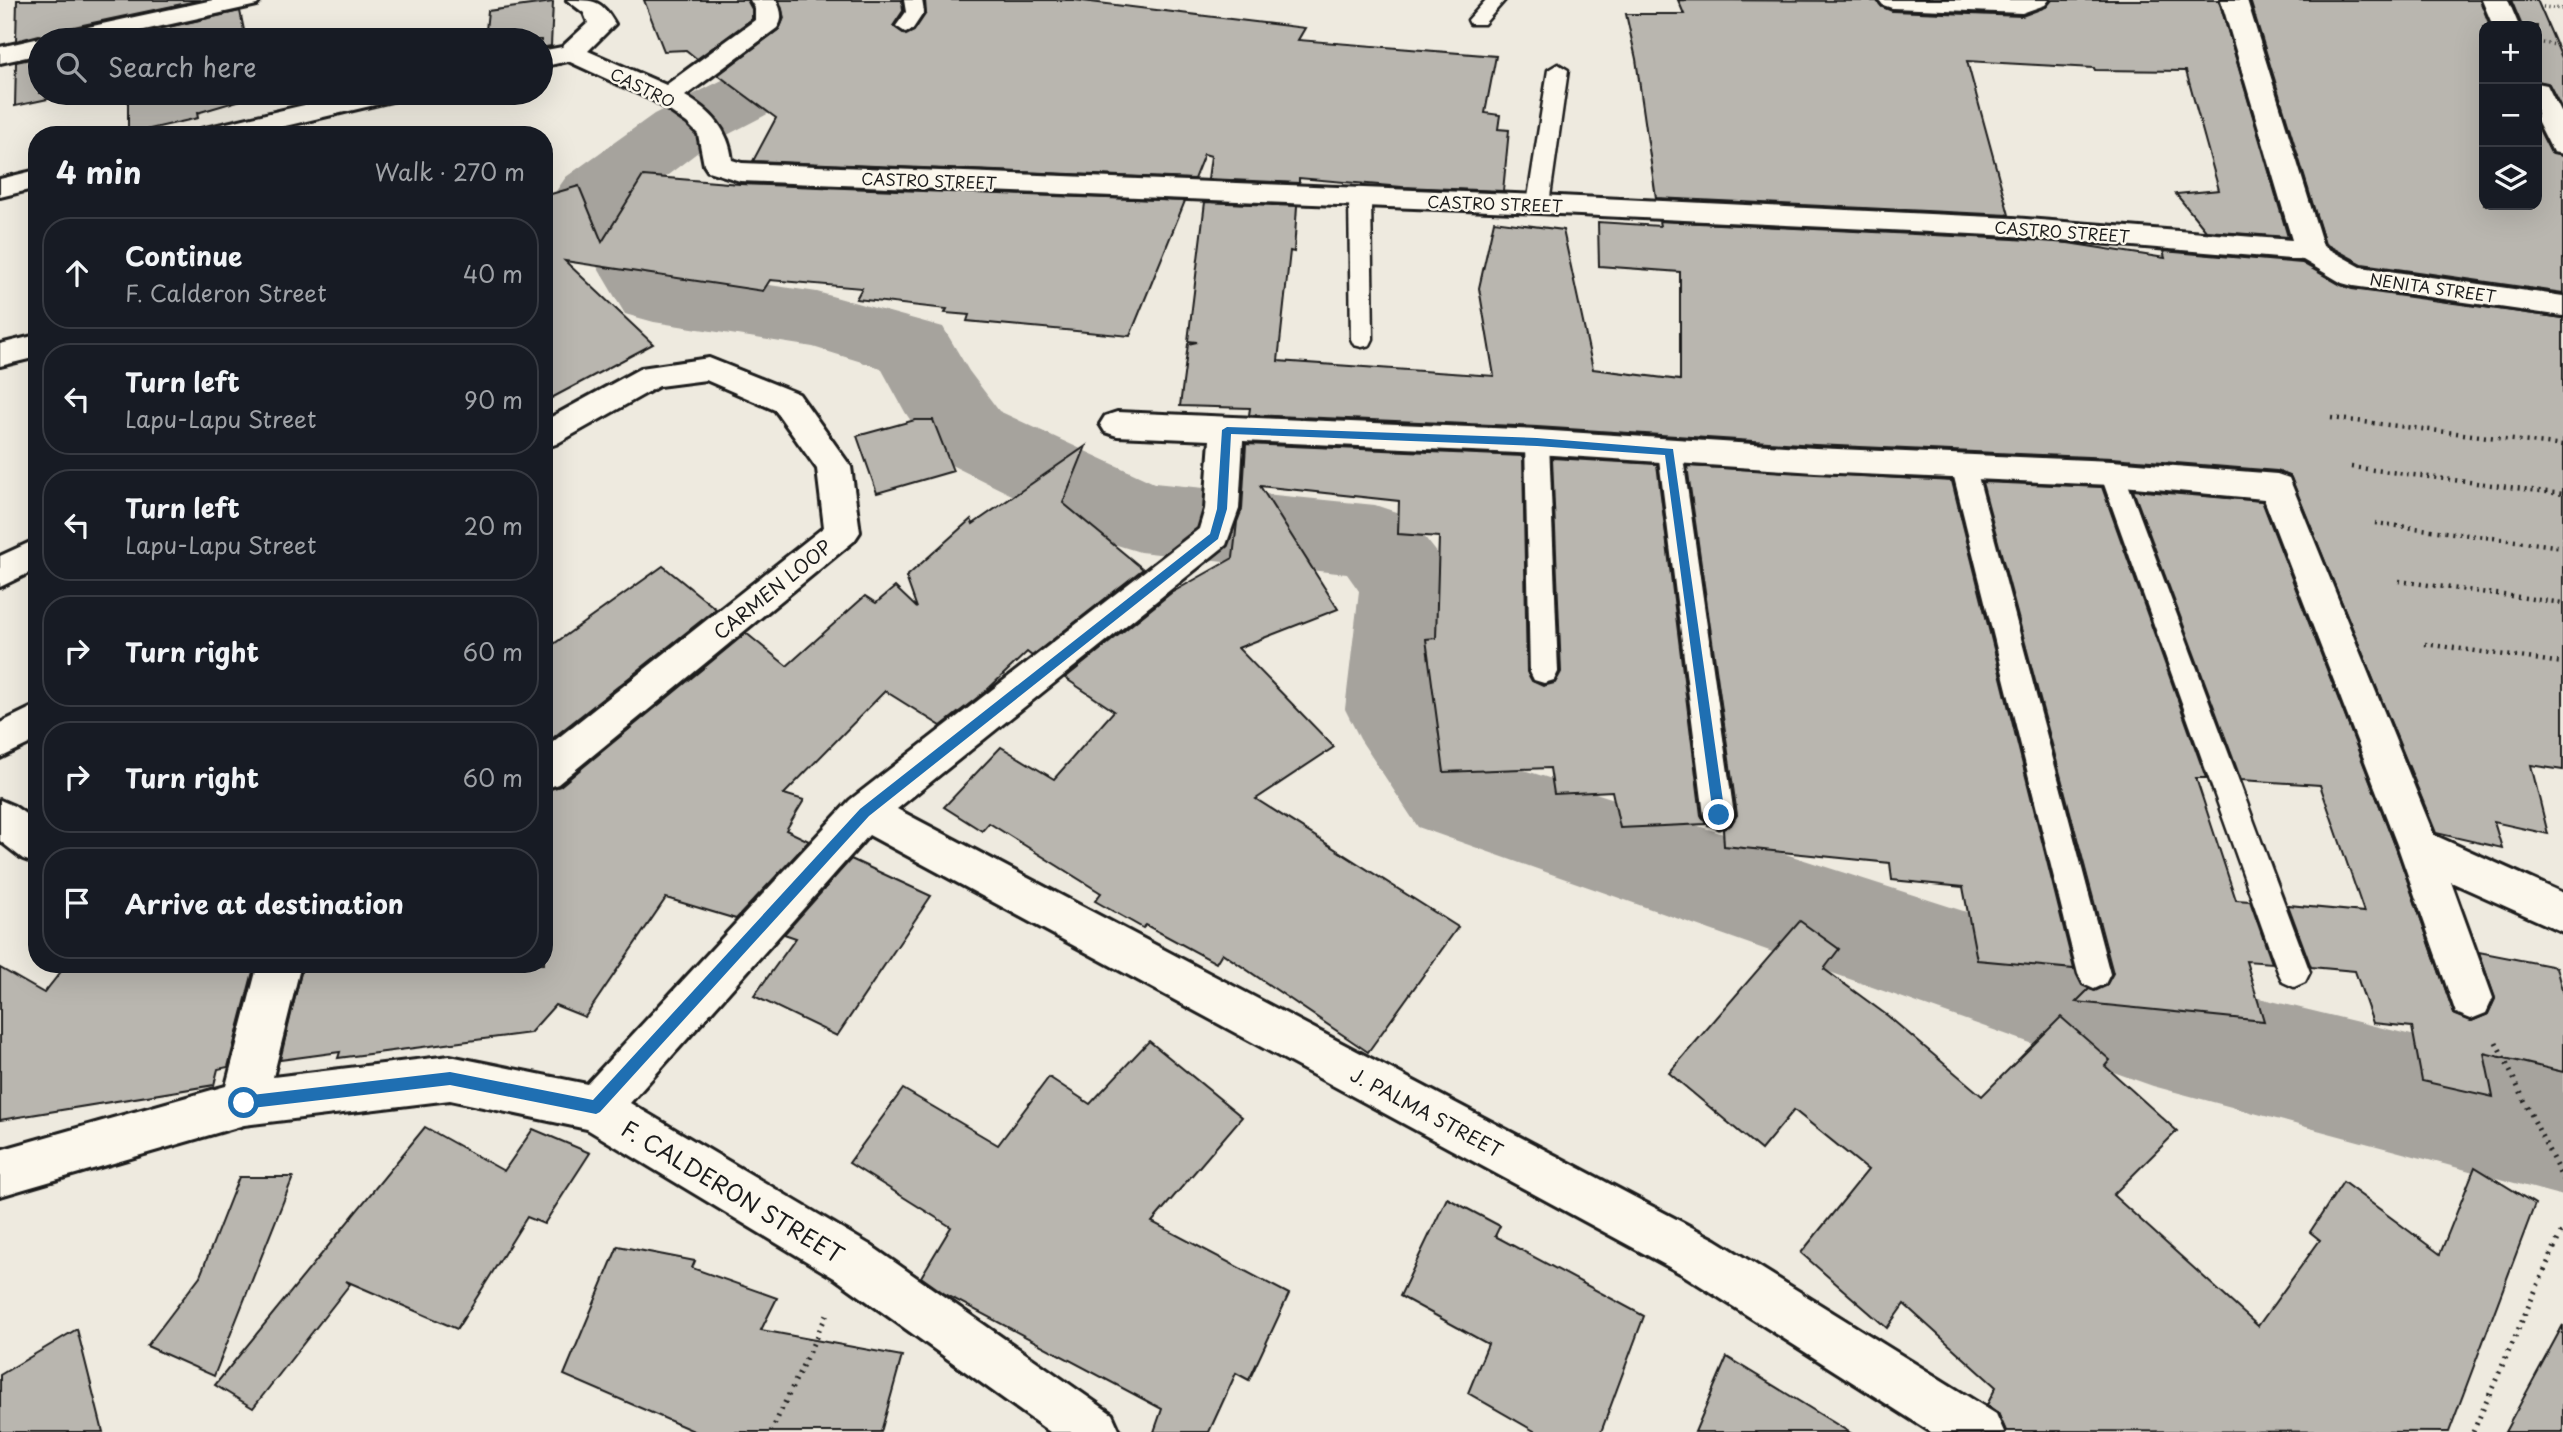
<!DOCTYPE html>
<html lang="en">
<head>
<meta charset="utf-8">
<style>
  :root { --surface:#171b24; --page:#20242c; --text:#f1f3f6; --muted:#9ea1a6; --line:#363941 }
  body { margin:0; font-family:"Playpen Sans",sans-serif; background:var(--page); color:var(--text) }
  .controls { position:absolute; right:21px; top:21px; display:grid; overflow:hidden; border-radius:14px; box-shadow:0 7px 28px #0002 }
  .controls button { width:63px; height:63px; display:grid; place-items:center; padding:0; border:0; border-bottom:2px solid var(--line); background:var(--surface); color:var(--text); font:35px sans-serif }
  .stop { position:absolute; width:21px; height:21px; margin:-16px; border:5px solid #1f6fb2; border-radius:50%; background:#fff }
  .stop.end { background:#1f6fb2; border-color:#fff; box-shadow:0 2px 7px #0008 }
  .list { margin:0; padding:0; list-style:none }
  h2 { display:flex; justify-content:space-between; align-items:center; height:91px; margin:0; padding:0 28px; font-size:30px }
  h2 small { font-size:23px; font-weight:400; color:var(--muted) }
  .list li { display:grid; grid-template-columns:46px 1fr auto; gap:21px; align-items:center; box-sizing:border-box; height:112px; margin:0 14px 14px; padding:0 14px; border:2px solid var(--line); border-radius:28px }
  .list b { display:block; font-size:26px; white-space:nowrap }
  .list p { margin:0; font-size:23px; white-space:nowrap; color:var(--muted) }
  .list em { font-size:23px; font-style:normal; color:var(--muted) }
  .icon { flex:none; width:38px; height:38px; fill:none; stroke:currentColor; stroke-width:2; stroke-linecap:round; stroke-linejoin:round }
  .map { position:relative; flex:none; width:2563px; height:1432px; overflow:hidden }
  .search { position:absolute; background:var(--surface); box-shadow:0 7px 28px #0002; left:28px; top:28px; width:525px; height:77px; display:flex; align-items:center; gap:18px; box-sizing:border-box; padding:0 24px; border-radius:38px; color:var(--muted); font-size:26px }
  .panel { position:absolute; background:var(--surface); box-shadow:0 7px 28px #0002; left:28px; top:126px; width:525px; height:847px; border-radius:28px }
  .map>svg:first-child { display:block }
</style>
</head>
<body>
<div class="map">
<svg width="2563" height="1432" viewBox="0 0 2563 1432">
  <rect width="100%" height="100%" fill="#eeeadf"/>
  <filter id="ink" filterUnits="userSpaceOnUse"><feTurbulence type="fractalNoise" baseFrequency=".0143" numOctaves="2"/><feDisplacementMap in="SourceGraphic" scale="14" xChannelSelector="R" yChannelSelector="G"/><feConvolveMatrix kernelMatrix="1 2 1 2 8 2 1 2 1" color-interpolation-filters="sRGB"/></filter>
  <g filter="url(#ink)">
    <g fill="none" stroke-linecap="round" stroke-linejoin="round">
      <polygon fill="#a6a39d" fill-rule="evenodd" points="850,0 918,0 921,25 910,40 706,146 635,200 681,272 817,292 943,327 969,371 999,411 1154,483 1375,505 1408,516 1442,559 1456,586 1448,700 1493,760 2153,972 2563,1072 2563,1196 2153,1086 1418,827 1360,739 1345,709 1359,591 1347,574 1140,552 1107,542 935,457 905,412 881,368 813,347 654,322 625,314 554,194 566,177 654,114 851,16"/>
    </g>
    <g fill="#b9b6af" stroke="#1c1c1c" stroke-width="2">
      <polygon points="17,0 201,0 55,31 50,38 39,35 16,41"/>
      <polygon points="644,0 747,0 752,9 752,19 697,59 686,50 664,51"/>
      <polygon points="779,0 902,0 903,11 893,26 906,35 914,31 926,13 925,0 1074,0 1305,28 1298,40 1496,56 1485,113 1500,115 1498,129 1509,130 1503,191 1402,187 1299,178 1299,183 1208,179 1211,156 1204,154 1194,179 753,161 776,118 718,75 779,29 784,18"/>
      <polygon points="1678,0 1877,1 1882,7 1892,11 2022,16 2046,7 2052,0 2219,0 2288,237 2206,231 2176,194 2219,190 2186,71 2095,70 2094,68 1967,61 2009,215 1656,198 1636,59 1626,14 1684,14"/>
      <polygon points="2250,0 2480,0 2490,26 2484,26 2484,205 2537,205 2537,125 2551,153 2563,156 2563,293 2362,264 2325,244"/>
      <polygon points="2511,0 2537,0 2563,60 2563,111 2549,84 2537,81 2537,26 2522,26"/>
      <polygon points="553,2 551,46 541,48 541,40 485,40 488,11"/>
      <polygon points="240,11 246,40 110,40"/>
      <polygon points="40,57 40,93 76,93 15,106 16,62"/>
      <polygon points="128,93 265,93 197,113 198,118 128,134"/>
      <polygon points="643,176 740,184 1185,201 1130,336 967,321 969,315 945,313 947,309 856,299 862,288 770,280 763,291 565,261 653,344 544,402 544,196 579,186 602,242"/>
      <polygon points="1205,202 1297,206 1294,252 1290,251 1278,361 1494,376 1479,288 1494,221 1563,230 1593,369 1680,380 1680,272 1599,266 1598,222 1660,226 1659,221 2013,239 2068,243 2165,258 2163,251 2302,263 2341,285 2352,289 2563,318 2563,770 2531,765 2548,834 2494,822 2502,848 2436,833 2290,476 2277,471 2112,458 1815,445 1537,427 1249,415 1250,408 1180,406 1188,344 1197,342 1188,341"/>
      <polygon points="915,420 933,420 953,471 877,493 857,436"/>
      <polygon points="1246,444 1523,456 1527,672 1532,681 1543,686 1555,683 1561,672 1552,458 1657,464 1701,815 1706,824 1620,828 1612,791 1554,794 1550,768 1444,772 1426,639 1436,638 1439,537 1398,534 1399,501 1260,486 1338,609 1238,648 1334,747 1256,799 1458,927 1368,1052 1222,953 1216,963 1146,925 1143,928 1095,901 1101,893 989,823 982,831 944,807 1001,747 1054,779 1114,711 1065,678 1171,593 1233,558 1237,522 1242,509"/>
      <polygon points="1086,446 1063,503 1143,569 1032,656 1027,652 986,691 941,726 885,691 784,794 804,800 786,830 809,841 736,919 666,898 585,1017 555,1005 530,1033 338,1058 340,1052 280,1060 303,964 544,964 544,791 560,786 746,633 787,666 865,596 876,603 895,587 917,608 906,577 971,519 973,524"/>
      <polygon points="1687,466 1952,481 2074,969 1977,960 1963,887 1892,880 1890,863 1724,846 1723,829 1731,825 1737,815"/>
      <polygon points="1982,482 2102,487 2206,778 2196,778 2236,900 2250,901 2272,963 2246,961 2264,1021 2076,1002 2089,989 2095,991 2106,986 2113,973"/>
      <polygon points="2133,490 2262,501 2396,848 2454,1014 2472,1021 2488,1014 2495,999 2479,952 2556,967 2563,994 2563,1072 2484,1053 2493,1097 2422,1081 2412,1027 2373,1023 2355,971 2311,967 2288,905 2364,912 2320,785 2241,780"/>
      <polygon points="663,566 716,609 544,745 544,651"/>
      <polygon points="851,859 931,896 837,1036 754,996 796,938 784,934"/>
      <polygon points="1800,921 1839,949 1824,969 1888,1016 1982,1096 2061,1017 2110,1060 2105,1066 2177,1131 2113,1195 2258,1326 2320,1240 2310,1232 2343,1182 2440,1254 2475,1167 2535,1204 2449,1432 2006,1431 1998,1413 1987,1405 1996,1387 1904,1304 1887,1328 1801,1253 1868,1170 1794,1110 1761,1150 1669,1073"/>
      <polygon points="67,964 255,964 228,1067 218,1069 214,1085 0,1120 0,968 44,993"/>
      <polygon points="1149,1041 1242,1117 1152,1222 1289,1294 1249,1380 1236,1373 1209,1432 1154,1432 1162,1409 945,1294 921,1277 951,1227 849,1163 903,1089 998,1145 1049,1077 1090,1104"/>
      <polygon points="425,1127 504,1171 533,1129 590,1153 544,1224 527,1217 457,1329 346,1281 350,1284 253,1408 215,1385"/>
      <polygon points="239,1177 293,1177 214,1376 147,1346 200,1276"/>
      <polygon points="1447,1198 1500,1226 1495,1236 1644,1316 1601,1432 1536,1432 1468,1393 1488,1344 1400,1296"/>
      <polygon points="618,1246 695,1261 692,1268 777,1298 761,1330 902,1356 881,1432 696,1432 564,1375"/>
      <polygon points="2563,1325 2563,1432 2505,1432"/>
      <polygon points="77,1329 103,1432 0,1432 0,1375"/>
      <polygon points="1727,1357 1849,1432 1695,1432"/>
    </g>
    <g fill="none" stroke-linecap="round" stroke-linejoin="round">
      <g stroke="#1c1c1c" stroke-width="5">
        <g id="lane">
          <polygon points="904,0 922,0 924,12 912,30 905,32 896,26 906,12"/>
          <polygon points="1486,0 1505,0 1484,24 1470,24 1468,20"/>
          <polygon points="1558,64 1568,70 1549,204 1545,209 1531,209 1527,204 1548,70"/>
          <polygon points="1360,190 1367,192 1371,197 1373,339 1370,345 1362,347 1354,345 1351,339 1349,197 1353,192"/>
          <polygon points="1537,433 1546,436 1549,442 1558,672 1554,680 1544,683 1534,680 1530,672 1525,442 1528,436"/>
          <polygon points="1670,442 1679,445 1682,451 1734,815 1729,824 1719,828 1709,824 1704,815 1658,451 1661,445"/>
          <polygon points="1963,456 1972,459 1975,465 2110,974 2105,984 2094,989 2083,984 2078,974 1951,465 1954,459"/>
          <polygon points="2112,464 2121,467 2124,473 2310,972 2305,982 2294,987 2283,982 2278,972 2100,473 2103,467"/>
        </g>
      </g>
      <g stroke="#1c1c1c" stroke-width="6">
        <g id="street">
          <polygon points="213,0 261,0 257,5 99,40 52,40 56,34 65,32"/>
          <path d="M567,0c29,0 34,0 48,24l-27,27 78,34 89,-65v-12l-5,-8h26c5,9 8,19 1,28l-92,68c26,15 44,34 47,64l10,3 796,32 475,23 279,22 -71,-240h26l76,246 38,21 202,29v20l-210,-30 -11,-3 -39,-23 -290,-24 -475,-23 -798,-32 -32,-10 -4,-6 -6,-31 -11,-11 -32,-22 -87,-40 -27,6v-16l21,-4 26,-24 -4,-10z"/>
          <polygon points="1879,0 2049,0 2045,5 2022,13 1892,8 1883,5"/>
          <polygon points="2482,0 2508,0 2519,26 2493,26"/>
          <polygon points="40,38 48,40 40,40 40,54 0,63 0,47"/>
          <polygon points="2537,83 2547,85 2563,117 2563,154 2553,152 2537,120"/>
          <polygon points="356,93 404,93 400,99 247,135 197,135 201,129"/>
          <polygon points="37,170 37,188 0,197 0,179"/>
          <polygon points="37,335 37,357 0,366 0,344"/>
          <polygon points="709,358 799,394 851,467 860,532 854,541 558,784 544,789 544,749 824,527 817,469 775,410 706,380 659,386 556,444 544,448 544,421 641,368"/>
          <polygon points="1117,412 1537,430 1815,448 2112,461 2277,474 2289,478 2434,835 2563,893 2563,932 2451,882 2493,998 2486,1013 2471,1019 2456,1013 2398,847 2264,499 2112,485 1815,472 1537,454 1243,441 1239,509 1226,545 897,809 1716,1240 1996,1414 2004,1432 1931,1432 1682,1274 869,835 630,1103 870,1245 1112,1414 1120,1432 1050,1432 836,1279 587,1129 450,1100 244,1125 0,1196 0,1150 226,1086 258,964 301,964 273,1077 450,1056 587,1084 850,800 1199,529 1205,509 1210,440 1117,436 1105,432 1100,424 1105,416"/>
          <polygon points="37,539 37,569 0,587 0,556"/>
          <polygon points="37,705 37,740 0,758 0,723"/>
          <polygon points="0,800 14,806 37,822 37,864 23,859 0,841"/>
        </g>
      </g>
      <g stroke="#1c1c1c" stroke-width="3.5" stroke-dasharray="1 3.5" stroke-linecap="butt">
        <polyline points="2543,7 2563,9"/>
        <polyline points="2543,43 2563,46"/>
      </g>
      <g stroke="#1c1c1c" stroke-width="4.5" stroke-dasharray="2 5" stroke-linecap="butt">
        <polyline points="2331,418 2563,446"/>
        <polyline points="2351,467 2563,494"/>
        <polyline points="2375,523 2563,547"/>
        <polyline points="2399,581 2563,603"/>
        <polyline points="2425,644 2563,663"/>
      </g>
      <g stroke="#1c1c1c" stroke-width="5" stroke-dasharray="2 6" stroke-linecap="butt">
        <polyline points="2496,1042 2563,1180"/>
        <polyline points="771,1432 829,1310"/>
        <polyline points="2473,1432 2563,1228"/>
      </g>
      <use href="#lane" fill="#fbf7ec" fill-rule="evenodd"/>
      <use href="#street" fill="#fbf7ec" fill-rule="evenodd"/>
    </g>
  </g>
  <polygon fill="#1f6fb2" points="1227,427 1537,438 1673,449 1725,815 1723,819 1719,820 1713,815 1665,455 1537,446 1231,434 1227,509 1218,539 869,816 600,1112 596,1114 450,1085 244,1109 239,1108 239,1098 244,1096 450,1072 593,1100 860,809 1210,534 1217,509 1222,430"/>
  <g text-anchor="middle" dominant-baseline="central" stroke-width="5" stroke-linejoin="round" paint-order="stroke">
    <g font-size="16" fill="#1c1c1c" stroke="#fbf7ec">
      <text transform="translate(643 87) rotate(26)">CASTRO</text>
      <text transform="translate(929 180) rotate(2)">CASTRO STREET</text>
      <text transform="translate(1495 203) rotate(2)">CASTRO STREET</text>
      <text transform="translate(2062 231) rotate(4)">CASTRO STREET</text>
      <text transform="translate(2433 287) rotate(8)">NENITA STREET</text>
    </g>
    <g font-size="19" fill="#1c1c1c" stroke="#fbf7ec">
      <text transform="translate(772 589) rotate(-39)">CARMEN LOOP</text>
      <text transform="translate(1427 1112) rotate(28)">J. PALMA STREET</text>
    </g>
    <g font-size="23" fill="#1c1c1c" stroke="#fbf7ec">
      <text transform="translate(733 1191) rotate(31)">F. CALDERON STREET</text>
    </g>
  </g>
</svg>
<div class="controls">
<button>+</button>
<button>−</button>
<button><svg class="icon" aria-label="layers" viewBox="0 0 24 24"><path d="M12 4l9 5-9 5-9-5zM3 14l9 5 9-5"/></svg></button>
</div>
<div class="stop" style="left:244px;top:1103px"></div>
<div class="stop end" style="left:1719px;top:815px"></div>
<div class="search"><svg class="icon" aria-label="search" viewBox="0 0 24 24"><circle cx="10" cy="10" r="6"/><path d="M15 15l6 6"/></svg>Search here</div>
<section class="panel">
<h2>4 min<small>Walk · 270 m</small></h2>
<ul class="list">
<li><svg class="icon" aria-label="ahead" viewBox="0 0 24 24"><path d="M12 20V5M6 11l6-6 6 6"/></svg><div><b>Continue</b><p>F. Calderon Street</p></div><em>40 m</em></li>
<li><svg class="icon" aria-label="left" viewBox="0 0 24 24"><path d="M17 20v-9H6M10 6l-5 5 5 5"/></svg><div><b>Turn left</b><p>Lapu-Lapu Street</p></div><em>90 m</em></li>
<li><svg class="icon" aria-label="left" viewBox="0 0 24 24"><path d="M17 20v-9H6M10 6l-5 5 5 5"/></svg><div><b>Turn left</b><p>Lapu-Lapu Street</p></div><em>20 m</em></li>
<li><svg class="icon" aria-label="right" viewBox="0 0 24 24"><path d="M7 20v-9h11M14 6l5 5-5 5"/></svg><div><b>Turn right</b></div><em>60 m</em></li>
<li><svg class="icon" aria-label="right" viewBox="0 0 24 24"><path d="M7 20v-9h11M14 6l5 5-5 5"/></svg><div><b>Turn right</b></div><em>60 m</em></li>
<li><svg class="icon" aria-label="arrive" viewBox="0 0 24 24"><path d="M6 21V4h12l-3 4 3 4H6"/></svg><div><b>Arrive at destination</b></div></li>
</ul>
</section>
</div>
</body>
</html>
